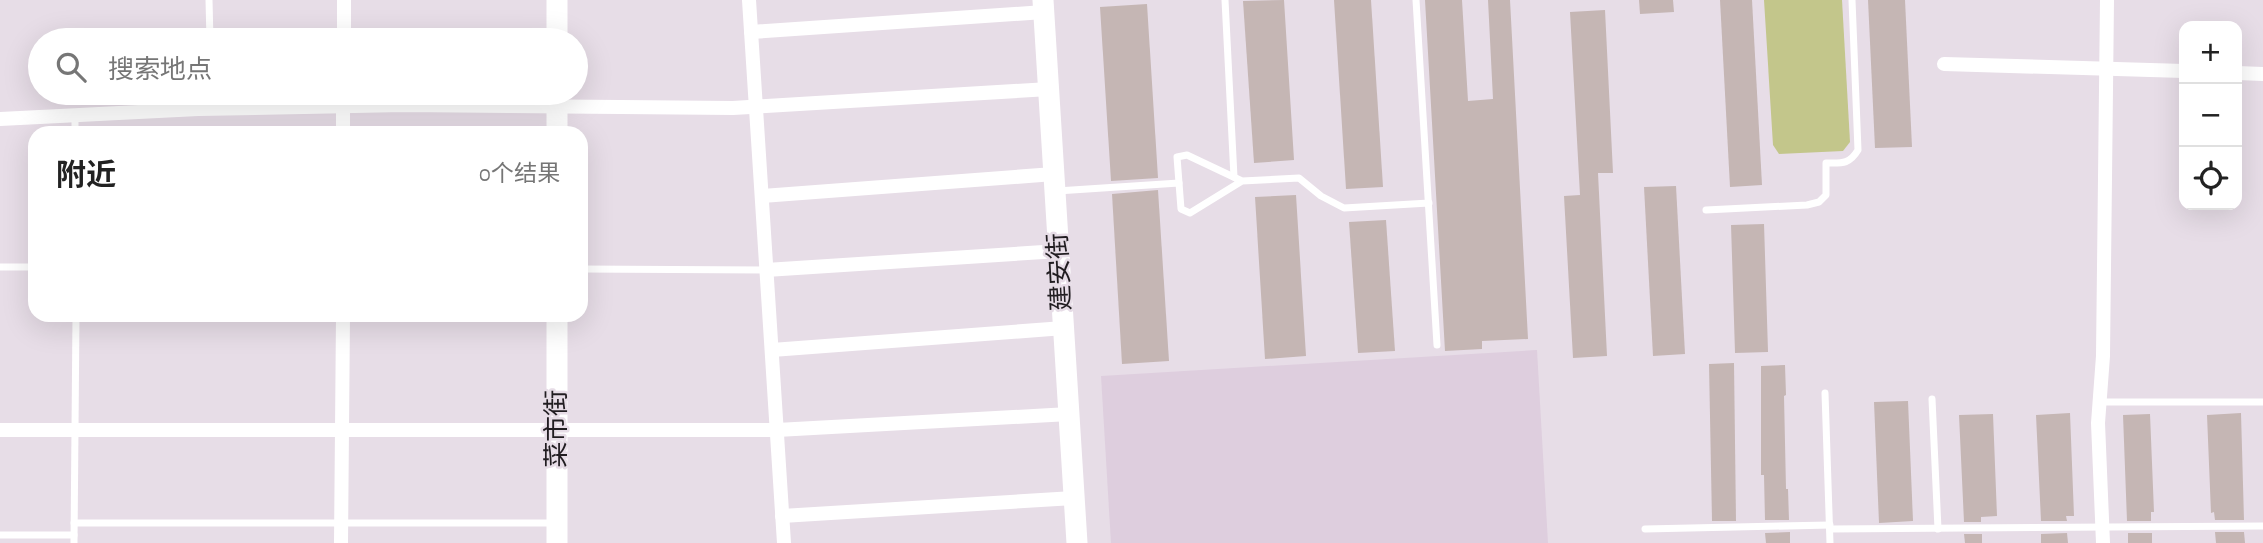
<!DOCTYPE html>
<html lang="zh">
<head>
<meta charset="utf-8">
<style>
  :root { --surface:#fff; --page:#f2f2f2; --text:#222; --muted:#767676; --line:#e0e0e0 }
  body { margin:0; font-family:"Alegreya Sans","Noto Sans SC",sans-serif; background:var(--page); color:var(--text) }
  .controls { position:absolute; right:21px; top:21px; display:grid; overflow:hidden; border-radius:14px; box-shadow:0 7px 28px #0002 }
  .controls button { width:63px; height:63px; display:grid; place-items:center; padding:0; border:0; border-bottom:2px solid var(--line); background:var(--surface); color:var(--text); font:35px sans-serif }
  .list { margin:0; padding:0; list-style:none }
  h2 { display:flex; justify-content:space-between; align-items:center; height:91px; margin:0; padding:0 28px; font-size:30px }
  h2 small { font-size:23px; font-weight:400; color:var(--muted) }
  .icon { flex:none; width:38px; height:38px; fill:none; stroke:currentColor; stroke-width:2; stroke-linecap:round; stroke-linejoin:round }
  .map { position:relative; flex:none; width:2263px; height:543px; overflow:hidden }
  .search { position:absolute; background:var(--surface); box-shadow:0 7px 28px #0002; left:28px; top:28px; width:560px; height:77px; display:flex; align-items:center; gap:18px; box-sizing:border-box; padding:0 24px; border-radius:38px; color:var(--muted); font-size:26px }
  .panel { position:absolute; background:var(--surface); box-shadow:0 7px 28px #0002; left:28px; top:126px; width:560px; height:196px; border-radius:21px }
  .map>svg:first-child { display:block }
</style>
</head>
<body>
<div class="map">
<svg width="2263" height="543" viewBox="0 0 2263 543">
  <rect width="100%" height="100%" fill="#e7dde7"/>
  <polygon fill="#decede" points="1537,350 1548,543 1111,543 1101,376"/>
  <polygon fill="#c3c68b" points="1764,0 1842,0 1850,142 1843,151 1779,154 1773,145"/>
  <g fill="#c5b6b4">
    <polygon points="1284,0 1294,160 1254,163 1243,1"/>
    <polygon points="1334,0 1371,0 1383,187 1346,189"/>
    <polygon points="1425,0 1462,0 1468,101 1493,99 1488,0 1510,0 1528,339 1482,341 1482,349 1445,351"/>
    <polygon points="1639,0 1673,0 1674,12 1640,14"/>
    <polygon points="1720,0 1752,0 1762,185 1730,187"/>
    <polygon points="1868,0 1905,0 1912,147 1875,148"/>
    <polygon points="1147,4 1158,178 1111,181 1100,7"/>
    <polygon points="1605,10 1613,173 1598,173 1607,356 1573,358 1564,196 1580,195 1570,12"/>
    <polygon points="1676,186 1685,354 1653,356 1644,187"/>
    <polygon points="1158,190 1169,361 1122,364 1112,194"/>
    <polygon points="1296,195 1306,356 1265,359 1255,197"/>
    <polygon points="1386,220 1395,351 1358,353 1349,222"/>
    <polygon points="1764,224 1768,352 1735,353 1731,225"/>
    <polygon points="1734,363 1736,521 1712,521 1709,364"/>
    <polygon points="1785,365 1786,395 1784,396 1786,489 1788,489 1789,520 1765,520 1764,475 1761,475 1761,366"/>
    <polygon points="1908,401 1913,521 1879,523 1874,402"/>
    <polygon points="2070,413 2074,516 2066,516 2067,521 2041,521 2036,415"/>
    <polygon points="2241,413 2244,520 2215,520 2214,512 2211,513 2207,415"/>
    <polygon points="1993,414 1997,516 1981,517 1981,522 1964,522 1959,415"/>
    <polygon points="2150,414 2154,512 2151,512 2151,521 2127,521 2123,415"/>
    <polygon points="1790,532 1790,543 1766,543 1765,533"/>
    <polygon points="2215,532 2244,532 2245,543 2216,543"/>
    <polygon points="2067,533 2068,543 2041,543 2041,534"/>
    <rect x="2128" y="533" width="24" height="10"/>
    <polygon points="1964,534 1982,534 1982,543 1965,543"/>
  </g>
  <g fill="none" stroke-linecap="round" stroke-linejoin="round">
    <g stroke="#fff" stroke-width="7">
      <polyline points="209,0 210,40"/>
      <polyline points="1225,0 1234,177"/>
      <polyline points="1416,0 1437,345"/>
      <polyline points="212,93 212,108"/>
      <polyline points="75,116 75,133"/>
      <polyline points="1242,181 1190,213 1181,209 1177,157 1187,155 1242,181 1299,178 1321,196 1344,208 1429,203"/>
      <polyline points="1057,191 1179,183"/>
      <path d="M1706,210l101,-5 12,-3 7,-7v-32c15,0 23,2 32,-13l-6,-150"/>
      <polyline points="0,267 35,267"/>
      <polyline points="581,269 766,270"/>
      <polyline points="1825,393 1830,543"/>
      <polyline points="1932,399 1938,529"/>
      <polyline points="2100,402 2263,402"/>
      <polyline points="74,523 556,523"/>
      <polyline points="1645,529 1830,525"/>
      <polyline points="1830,529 2263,526"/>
      <polyline points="0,535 74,535"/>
      <polyline points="74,543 76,315"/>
    </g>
    <g stroke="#fff" stroke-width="14">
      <polyline points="749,0 784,543"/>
      <polyline points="751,32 1044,12"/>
      <polyline points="344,40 344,0"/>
      <polyline points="1944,64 2184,71"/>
      <polyline points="2237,73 2263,74"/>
      <polyline points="0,119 198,109 404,105 733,108 1049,89"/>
      <polyline points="343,133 343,93"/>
      <polyline points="762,196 1054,174"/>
      <polyline points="766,270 1059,251"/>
      <polyline points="772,350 1064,328"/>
      <polyline points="0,430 777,430 1069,414"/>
      <polyline points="782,516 1074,498"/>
      <polyline points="341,543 343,315"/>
      <polyline points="2103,543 2098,423 2103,356 2107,0"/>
    </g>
    <g stroke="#fff" stroke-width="21">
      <polyline points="1043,0 1077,543"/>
      <polyline points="557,40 557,0"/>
      <polyline points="557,133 557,93"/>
      <polyline points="557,543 557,315"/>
    </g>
  </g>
  <g text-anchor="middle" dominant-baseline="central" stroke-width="5" stroke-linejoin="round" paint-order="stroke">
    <g font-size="26" fill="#211d21" stroke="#e7dde7">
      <text transform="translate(1060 272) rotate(-93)">建安街</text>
      <text transform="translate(557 429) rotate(-90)">菜市街</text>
    </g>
  </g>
</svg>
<div class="controls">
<button>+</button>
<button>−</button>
<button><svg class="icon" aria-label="locate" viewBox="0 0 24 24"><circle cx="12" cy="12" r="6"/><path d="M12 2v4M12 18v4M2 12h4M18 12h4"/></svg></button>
</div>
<div class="search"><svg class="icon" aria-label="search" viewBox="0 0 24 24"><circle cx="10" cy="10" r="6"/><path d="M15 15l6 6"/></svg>搜索地点</div>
<section class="panel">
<h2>附近<small>0个结果</small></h2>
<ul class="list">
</ul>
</section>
</div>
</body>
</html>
